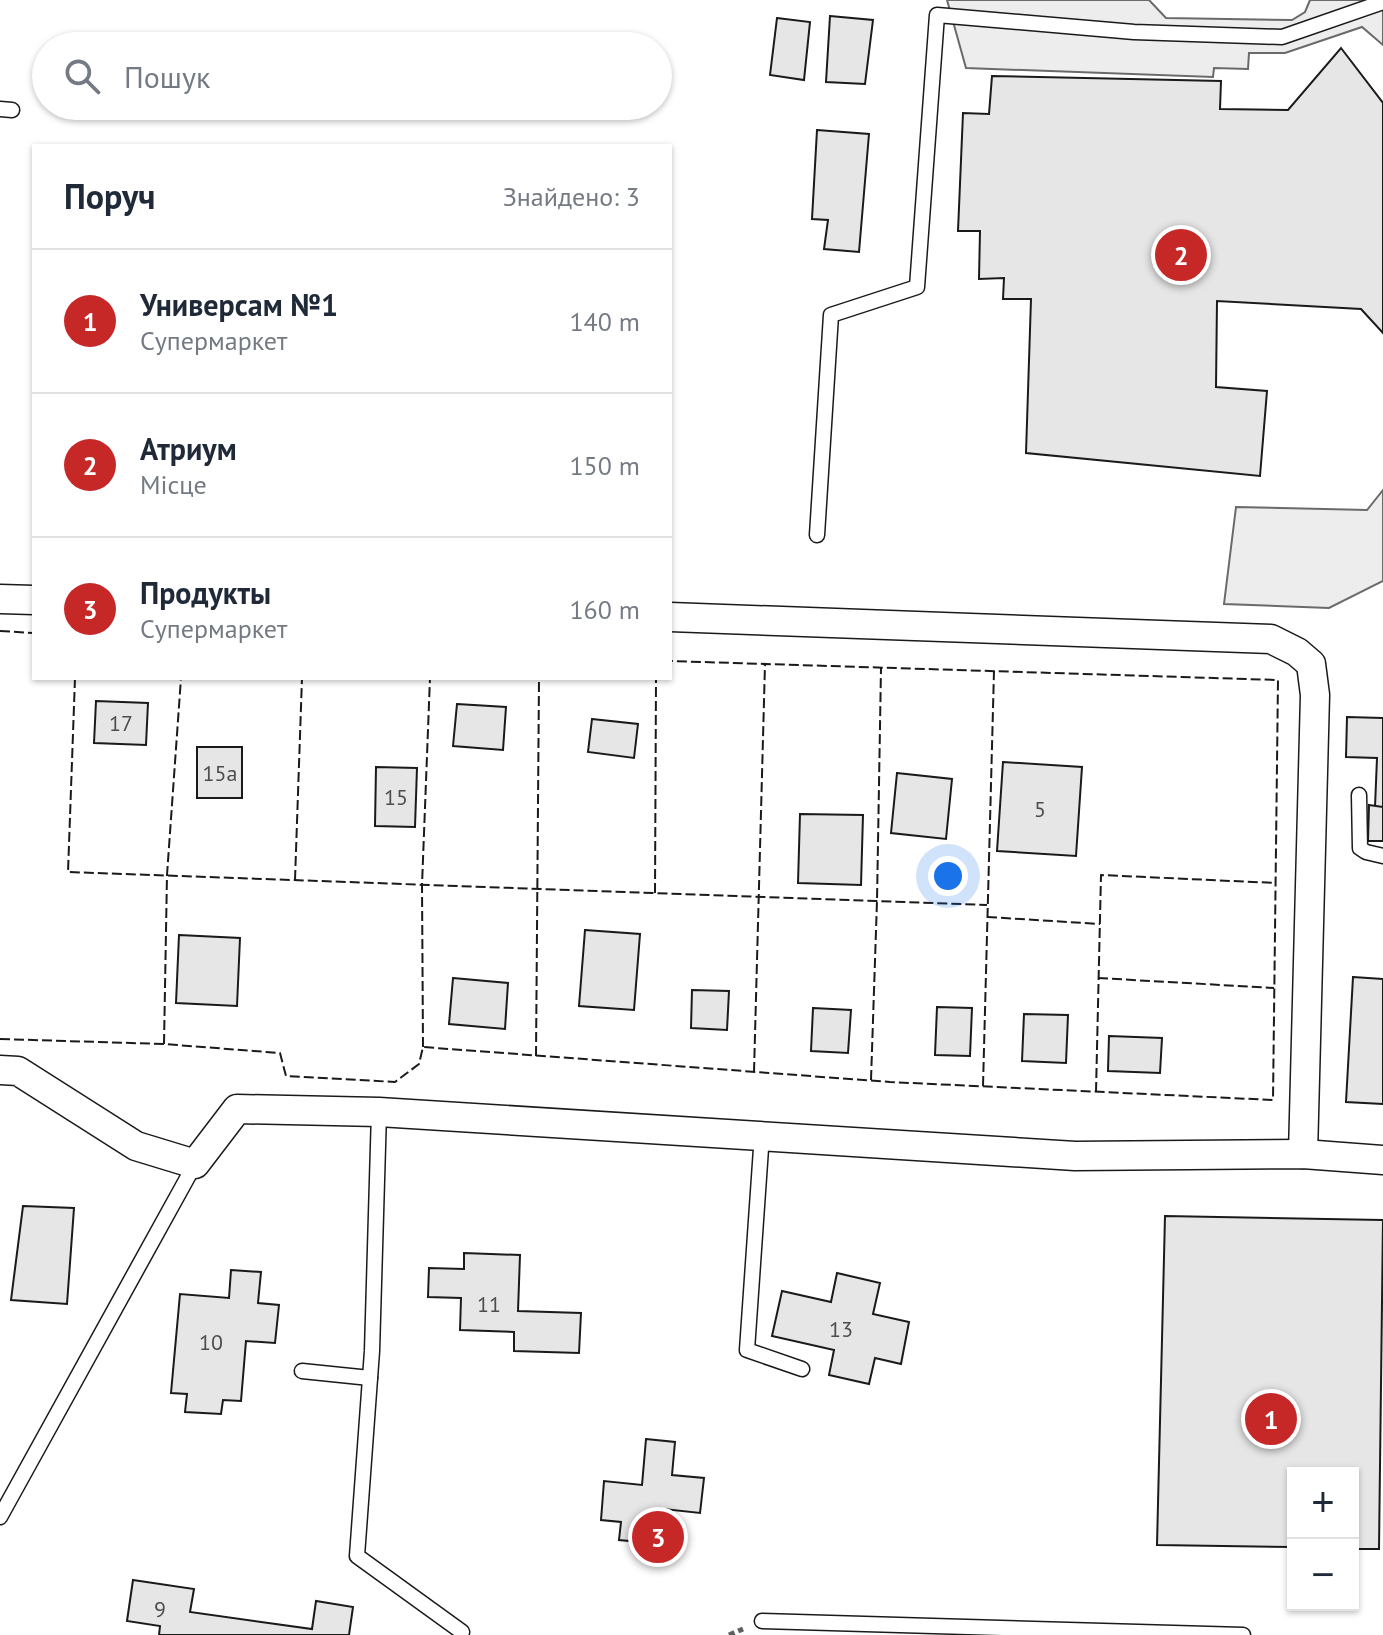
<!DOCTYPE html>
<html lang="uk">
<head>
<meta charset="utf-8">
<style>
  :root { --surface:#fff; --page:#f2f2f3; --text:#1f2937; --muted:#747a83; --line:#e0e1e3; --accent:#c62828 }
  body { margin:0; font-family:"PT Sans",sans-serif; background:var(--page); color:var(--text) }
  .controls { position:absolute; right:24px; bottom:24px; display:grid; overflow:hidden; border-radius:0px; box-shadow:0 2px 6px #0004 }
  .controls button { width:72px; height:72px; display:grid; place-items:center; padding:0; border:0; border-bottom:2px solid var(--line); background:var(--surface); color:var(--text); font:40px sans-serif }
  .you { position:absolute; left:948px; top:876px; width:28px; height:28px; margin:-20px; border:6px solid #fff; border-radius:50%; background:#1a73e8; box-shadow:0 0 0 12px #1a73e833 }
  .badge { display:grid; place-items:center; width:52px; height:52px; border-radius:50%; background:var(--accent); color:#fff; font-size:26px; font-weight:700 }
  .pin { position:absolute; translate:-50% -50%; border:4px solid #fff; box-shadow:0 2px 8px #0006 }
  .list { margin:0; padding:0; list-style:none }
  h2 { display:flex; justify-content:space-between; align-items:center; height:104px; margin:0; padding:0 32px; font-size:34px }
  h2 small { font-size:26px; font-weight:400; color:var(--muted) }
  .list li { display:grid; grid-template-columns:52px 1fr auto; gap:24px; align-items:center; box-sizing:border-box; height:144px; padding:0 32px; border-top:2px solid var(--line) }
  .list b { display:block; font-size:30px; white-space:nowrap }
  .list p { margin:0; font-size:26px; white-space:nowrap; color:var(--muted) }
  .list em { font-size:26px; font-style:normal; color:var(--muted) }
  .icon { flex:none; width:44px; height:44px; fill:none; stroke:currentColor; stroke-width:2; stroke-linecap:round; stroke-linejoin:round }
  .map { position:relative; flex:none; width:1383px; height:1635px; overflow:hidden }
  .search { position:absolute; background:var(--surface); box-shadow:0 2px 6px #0004; left:32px; top:32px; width:640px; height:88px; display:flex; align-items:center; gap:20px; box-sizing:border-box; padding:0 28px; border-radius:44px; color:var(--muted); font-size:30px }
  .panel { position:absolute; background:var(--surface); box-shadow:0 2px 6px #0004; left:32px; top:144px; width:640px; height:536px; border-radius:0px }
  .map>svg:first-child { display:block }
</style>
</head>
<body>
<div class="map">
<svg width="1383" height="1635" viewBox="0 0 1383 1635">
  <rect width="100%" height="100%" fill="#fff"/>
  <g fill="#ededed" stroke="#6a6a6a" stroke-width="2">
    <polygon points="947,0 1149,0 1166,18 1292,20 1305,12 1310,0 1383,0 1383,45 1362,27 1285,53 1249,53 1248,69 1214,68 1213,77 966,68"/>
    <polygon points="1383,490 1383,581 1329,608 1224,604 1236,507 1367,510"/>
  </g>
  <g fill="#e6e6e6" stroke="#1a1a1a" stroke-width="2">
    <polygon points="830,16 873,20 865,84 826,82"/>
    <polygon points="777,18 810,22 804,80 770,75"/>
    <polygon points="1341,48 1383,103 1383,333 1361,309 1217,301 1216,387 1267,391 1260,476 1026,453 1031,299 1003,299 1004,278 979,279 980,231 958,231 963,113 989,114 992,76 1221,81 1220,109 1288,110"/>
    <polygon points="817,130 869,134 859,252 824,249 828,220 812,219"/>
    <polygon points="96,701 148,703 146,745 94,743"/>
    <polygon points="457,704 506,707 503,750 453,746"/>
    <polygon points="1347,717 1383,718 1383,807 1375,807 1377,758 1346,757"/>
    <polygon points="592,719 638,724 634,758 588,752"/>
    <rect x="197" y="747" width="45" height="51"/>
    <polygon points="1003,762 1082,767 1076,856 997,851"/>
    <polygon points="376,767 417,768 415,827 375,826"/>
    <polygon points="897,773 952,779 946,839 891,833"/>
    <polygon points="1369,805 1383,807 1383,841 1368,841"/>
    <polygon points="800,814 863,815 861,885 798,883"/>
    <polygon points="585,930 640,934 634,1010 579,1006"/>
    <polygon points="179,935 240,938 237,1006 176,1003"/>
    <polygon points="1353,977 1383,979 1383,1104 1346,1102"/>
    <polygon points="453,978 508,983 505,1029 449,1024"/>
    <polygon points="692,990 729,991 727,1030 691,1028"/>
    <polygon points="937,1007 972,1008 970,1056 935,1055"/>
    <polygon points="813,1008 851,1010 848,1053 811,1051"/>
    <polygon points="1024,1014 1068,1015 1066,1063 1022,1061"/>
    <polygon points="1109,1036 1162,1038 1160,1073 1108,1071"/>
    <polygon points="23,1206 74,1208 67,1304 11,1300"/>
    <polygon points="1165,1216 1383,1220 1379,1549 1353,1549 1353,1473 1293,1473 1293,1547 1157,1545"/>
    <polygon points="464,1253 520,1255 518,1311 581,1313 579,1353 514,1351 514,1332 460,1330 461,1298 428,1297 429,1268 464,1269"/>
    <polygon points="231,1270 261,1272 258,1303 279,1305 275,1343 246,1341 241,1401 223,1400 221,1414 185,1412 187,1394 171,1393 180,1294 229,1298"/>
    <polygon points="837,1273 880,1283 873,1314 909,1322 901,1364 875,1358 869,1384 829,1375 834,1350 772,1336 782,1291 831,1302"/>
    <polygon points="646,1439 675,1442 672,1475 704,1478 700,1513 664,1509 661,1544 619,1540 621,1522 601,1520 604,1481 642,1485"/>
    <polygon points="133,1580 194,1589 190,1612 312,1629 316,1601 353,1607 349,1635 159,1635 160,1626 127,1621"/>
  </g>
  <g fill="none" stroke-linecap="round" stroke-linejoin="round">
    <g stroke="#1a1a1a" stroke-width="17">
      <g id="lane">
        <polyline points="0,109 12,110"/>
        <polyline points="817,535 831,315 917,287 937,15 1134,32 1282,37 1383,2"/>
        <polyline points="1359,795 1360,848 1366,852 1383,856"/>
        <polyline points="379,1112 372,1351 357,1556 462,1632"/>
        <polyline points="762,1134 747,1350 802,1369"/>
        <polyline points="302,1371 370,1378"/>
        <polyline points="0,1517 195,1164"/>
        <polyline points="762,1621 1243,1635"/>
      </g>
    </g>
    <g stroke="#1a1a1a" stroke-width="31">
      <g id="street">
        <polyline points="0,599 34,600"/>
        <polyline points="670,617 1271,639 1297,652 1311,664 1315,695 1303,1154"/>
        <polyline points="0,1070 18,1071 136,1146 195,1164 237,1109 379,1112 1075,1156 1303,1154 1383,1160"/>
      </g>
    </g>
    <polyline stroke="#5f5f5f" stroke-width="5" stroke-dasharray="6 4" stroke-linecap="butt" points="729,1635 743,1629"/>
    <use href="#lane" stroke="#fff" stroke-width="14"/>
    <use href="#street" stroke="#fff" stroke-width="28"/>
    <g stroke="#1a1a1a" stroke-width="2" stroke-dasharray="10 4" stroke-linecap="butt">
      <polyline points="0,631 34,633"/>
      <polyline points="75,678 68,872 987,905"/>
      <polyline points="295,880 302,678"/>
      <polyline points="655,893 656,678"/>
      <polyline points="987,917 1100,924"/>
      <polyline points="1098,978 1274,988"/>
      <polyline points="0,1039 164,1044 280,1053 286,1076 395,1082 419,1064 423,1047 890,1082 1273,1100 1278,680 670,661"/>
      <polyline points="164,1044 167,875 181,678"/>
      <polyline points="423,1047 422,885 430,678"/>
      <polyline points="536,1056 539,678"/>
      <polyline points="754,1072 765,664"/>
      <polyline points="871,1080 877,901 881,668"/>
      <polyline points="983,1086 994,671"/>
      <polyline points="1096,1092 1101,875 1276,883"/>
    </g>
  </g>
  <g text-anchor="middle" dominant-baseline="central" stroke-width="6" stroke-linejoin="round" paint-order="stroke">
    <g font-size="22" fill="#4d4d4d">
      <text x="121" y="723">17</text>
      <text x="220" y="773">15а</text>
      <text x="396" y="797">15</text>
      <text x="1040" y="809">5</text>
      <text x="489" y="1304">11</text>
      <text x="841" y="1329">13</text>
      <text x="211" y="1342">10</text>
      <text x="160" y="1609">9</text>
    </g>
  </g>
</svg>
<div class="controls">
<button>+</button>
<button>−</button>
</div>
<div class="you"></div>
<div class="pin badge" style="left:1271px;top:1419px">1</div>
<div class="pin badge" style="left:1181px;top:255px">2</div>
<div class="pin badge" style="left:658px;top:1537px">3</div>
<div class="search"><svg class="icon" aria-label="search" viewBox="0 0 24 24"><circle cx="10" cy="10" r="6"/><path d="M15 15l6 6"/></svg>Пошук</div>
<section class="panel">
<h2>Поруч<small>Знайдено: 3</small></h2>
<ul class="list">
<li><span class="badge">1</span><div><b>Универсам №1</b><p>Супермаркет</p></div><em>140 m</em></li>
<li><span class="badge">2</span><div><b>Атриум</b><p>Місце</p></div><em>150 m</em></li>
<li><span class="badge">3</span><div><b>Продукты</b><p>Супермаркет</p></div><em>160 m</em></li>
</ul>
</section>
</div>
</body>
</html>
